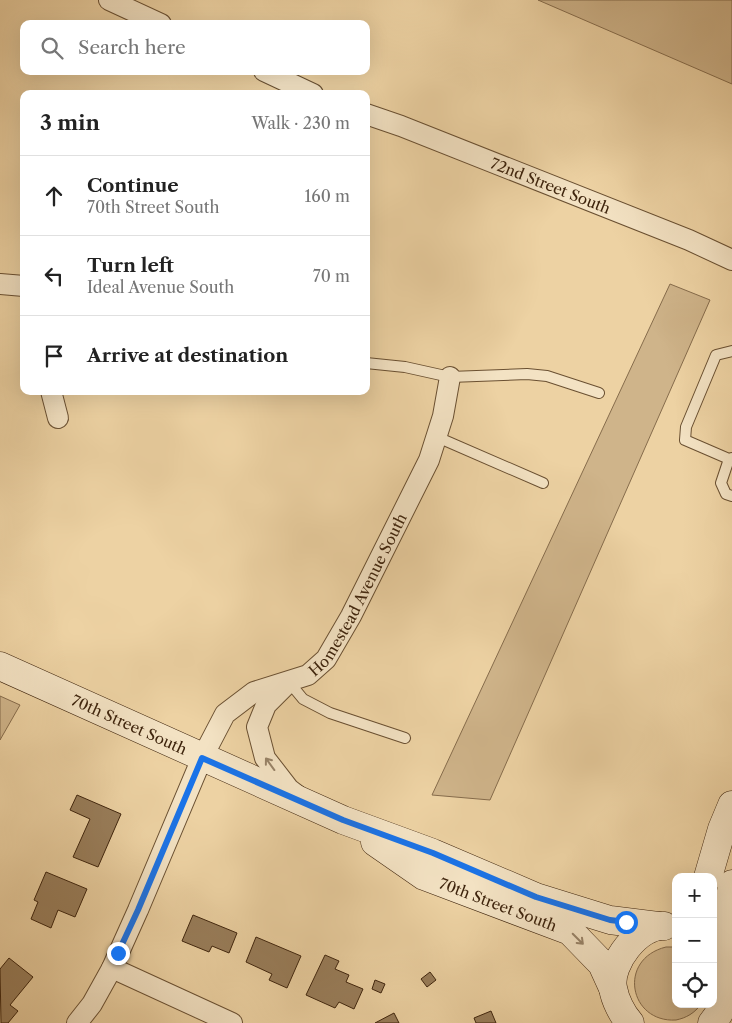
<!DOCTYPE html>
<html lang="en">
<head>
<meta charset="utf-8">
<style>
  :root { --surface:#fff; --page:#f6f6f6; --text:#222; --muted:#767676; --line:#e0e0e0 }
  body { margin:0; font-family:"Libre Caslon Text",serif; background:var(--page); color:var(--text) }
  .controls { position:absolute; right:15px; bottom:15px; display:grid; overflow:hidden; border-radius:10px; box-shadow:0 5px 20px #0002 }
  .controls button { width:45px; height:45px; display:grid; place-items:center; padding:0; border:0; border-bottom:1px solid var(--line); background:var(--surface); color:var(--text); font:25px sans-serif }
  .stop { position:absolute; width:15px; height:15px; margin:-11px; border:4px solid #1a73e8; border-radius:50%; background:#fff }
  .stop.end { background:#1a73e8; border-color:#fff; box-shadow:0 1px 5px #0008 }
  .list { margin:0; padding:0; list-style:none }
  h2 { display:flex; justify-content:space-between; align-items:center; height:65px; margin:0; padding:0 20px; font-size:21px }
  h2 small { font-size:16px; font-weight:400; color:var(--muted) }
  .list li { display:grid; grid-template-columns:32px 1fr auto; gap:15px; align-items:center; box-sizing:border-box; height:80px; padding:0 20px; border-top:1px solid var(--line) }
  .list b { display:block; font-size:19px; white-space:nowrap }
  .list p { margin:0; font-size:16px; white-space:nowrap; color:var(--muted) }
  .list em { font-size:16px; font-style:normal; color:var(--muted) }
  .icon { flex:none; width:28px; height:28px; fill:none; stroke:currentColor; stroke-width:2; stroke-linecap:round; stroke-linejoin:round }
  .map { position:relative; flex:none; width:732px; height:1023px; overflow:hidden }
  .search { position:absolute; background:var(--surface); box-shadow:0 5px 20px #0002; left:20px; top:20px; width:350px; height:55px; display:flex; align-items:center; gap:12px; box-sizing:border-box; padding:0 18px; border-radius:10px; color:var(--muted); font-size:19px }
  .panel { position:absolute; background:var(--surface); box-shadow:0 5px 20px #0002; left:20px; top:90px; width:350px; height:305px; border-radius:10px }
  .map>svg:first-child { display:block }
</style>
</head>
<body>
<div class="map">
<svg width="732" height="1023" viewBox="0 0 732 1023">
  <rect width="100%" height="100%" fill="#edd2a3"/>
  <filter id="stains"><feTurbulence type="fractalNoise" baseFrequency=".004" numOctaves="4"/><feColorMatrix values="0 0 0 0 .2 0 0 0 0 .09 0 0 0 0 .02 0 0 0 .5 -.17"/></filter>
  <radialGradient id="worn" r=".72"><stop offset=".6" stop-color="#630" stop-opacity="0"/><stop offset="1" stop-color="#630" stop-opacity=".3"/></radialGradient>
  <g fill="#cfb48a" stroke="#866c4c">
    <polygon points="538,0 732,0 732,84"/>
    <polygon points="670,284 710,300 490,800 432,795"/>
    <polygon points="0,696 20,705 0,740"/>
    <path d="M666,947h10v57h25c-6,9 -15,14 -25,16 -47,3 -59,-61 -10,-73z"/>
  </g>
  <g fill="#997e5b" stroke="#3e240d">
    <polygon points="77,795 121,814 98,867 73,857 90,819 70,810"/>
    <polygon points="46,872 87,889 75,917 58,910 51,928 31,919 38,902 34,900"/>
    <polygon points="193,915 237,933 229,953 212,946 209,952 182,941"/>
    <polygon points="256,937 301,956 287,988 269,980 272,974 246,962"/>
    <polygon points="325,955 339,961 335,969 349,975 346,982 363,989 354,1009 339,1002 335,1008 306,995"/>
    <polygon points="9,958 33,977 10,1005 18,1011 8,1023 1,1023 0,969"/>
    <polygon points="430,972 436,980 427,987 421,979"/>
    <polygon points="375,980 385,984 381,993 372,989"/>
    <polygon points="491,1011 496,1023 476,1023 474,1018"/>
    <polygon points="394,1013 399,1023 375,1023"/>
  </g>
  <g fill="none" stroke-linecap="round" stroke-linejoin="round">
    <g stroke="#6a5032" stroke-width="12">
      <g id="service">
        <polyline points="732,351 716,355 686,427 685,440 729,459 732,458"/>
        <polyline points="366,363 405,367 450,377 527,374 547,376 599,393"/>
        <polyline points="437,437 543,483"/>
        <polyline points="729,459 721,483 726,494 732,496"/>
        <polyline points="289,682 303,699 330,713 405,738"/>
      </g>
    </g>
    <g stroke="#6a5032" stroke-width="22">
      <g id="minor">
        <polyline points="109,0 161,24"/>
        <polyline points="264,71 313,94"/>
        <path id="s1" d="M366,114l35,12 288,114 43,20"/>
        <polyline points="0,284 24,286"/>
        <polyline points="51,391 58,418"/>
        <polyline points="288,683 266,705 257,727 265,758 289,789 297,795"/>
        <polyline points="112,968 232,1023"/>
        <path id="s2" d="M77,1023l15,-19 20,-36 26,-58 64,-152 23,-44 29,-22 54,-17 18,-16 25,-43 78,-156 14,-44 7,-39"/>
      </g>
    </g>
    <g stroke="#3e240d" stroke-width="29">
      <g id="secondary">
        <path id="s3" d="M0,666l343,154 90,33 103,44 74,23 48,6"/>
        <path id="s4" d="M375,842l49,34 146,55 32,33 10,22"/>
        <polyline points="708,877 722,829 732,805"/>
        <polyline points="728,972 728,914 732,884"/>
        <path d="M630,1023c-8,-9 -15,-23 -17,-35 -5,-24 26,-64 51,-62"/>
        <path d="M712,1023c11,-13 20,-36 15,-53 -1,-5 -5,-10 -7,-15"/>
      </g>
    </g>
    <use href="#service" stroke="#f3e2c3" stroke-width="10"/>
    <use href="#minor" stroke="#f3e2c3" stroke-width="20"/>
    <use href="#secondary" stroke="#f3e2c3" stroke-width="28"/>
  </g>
  <defs><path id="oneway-shaft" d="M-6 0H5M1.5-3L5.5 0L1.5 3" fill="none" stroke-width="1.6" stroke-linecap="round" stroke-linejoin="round" transform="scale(1.25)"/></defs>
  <g stroke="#988368">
    <use href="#oneway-shaft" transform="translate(270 764) rotate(-126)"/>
    <use href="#oneway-shaft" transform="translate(578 939) rotate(45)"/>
  </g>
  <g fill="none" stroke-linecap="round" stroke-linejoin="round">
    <polyline stroke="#1a73e8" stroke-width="6" points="118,953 138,910 202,758 343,820 433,853 536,897 610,920 626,922"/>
  </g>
  <g text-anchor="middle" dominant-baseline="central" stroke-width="4.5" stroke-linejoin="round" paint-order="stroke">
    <g font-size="15" fill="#3e240d" stroke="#f3e2c3">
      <text stroke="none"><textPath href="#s1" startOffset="198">72nd Street South</textPath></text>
      <text stroke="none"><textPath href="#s2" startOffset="532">Homestead Avenue South</textPath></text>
      <text stroke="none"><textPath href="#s3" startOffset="142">70th Street South</textPath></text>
      <text stroke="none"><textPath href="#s4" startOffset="139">70th Street South</textPath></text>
    </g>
  </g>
  <rect width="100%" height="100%" filter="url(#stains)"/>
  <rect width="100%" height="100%" fill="url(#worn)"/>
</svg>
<div class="controls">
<button>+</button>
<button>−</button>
<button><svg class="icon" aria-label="locate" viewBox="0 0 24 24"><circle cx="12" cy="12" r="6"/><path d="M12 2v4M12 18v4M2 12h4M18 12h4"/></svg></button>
</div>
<div class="stop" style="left:626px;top:922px"></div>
<div class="stop end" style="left:118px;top:953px"></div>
<div class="search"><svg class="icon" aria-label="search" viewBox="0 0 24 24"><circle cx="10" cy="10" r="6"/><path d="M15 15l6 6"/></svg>Search here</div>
<section class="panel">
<h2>3 min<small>Walk · 230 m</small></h2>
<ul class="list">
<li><svg class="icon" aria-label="ahead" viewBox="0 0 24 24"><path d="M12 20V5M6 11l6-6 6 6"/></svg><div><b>Continue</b><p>70th Street South</p></div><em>160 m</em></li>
<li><svg class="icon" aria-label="left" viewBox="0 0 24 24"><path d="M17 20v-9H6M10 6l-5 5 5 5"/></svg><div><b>Turn left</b><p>Ideal Avenue South</p></div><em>70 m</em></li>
<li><svg class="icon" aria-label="arrive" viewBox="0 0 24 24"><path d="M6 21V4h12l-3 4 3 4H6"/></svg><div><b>Arrive at destination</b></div></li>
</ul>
</section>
</div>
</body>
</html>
